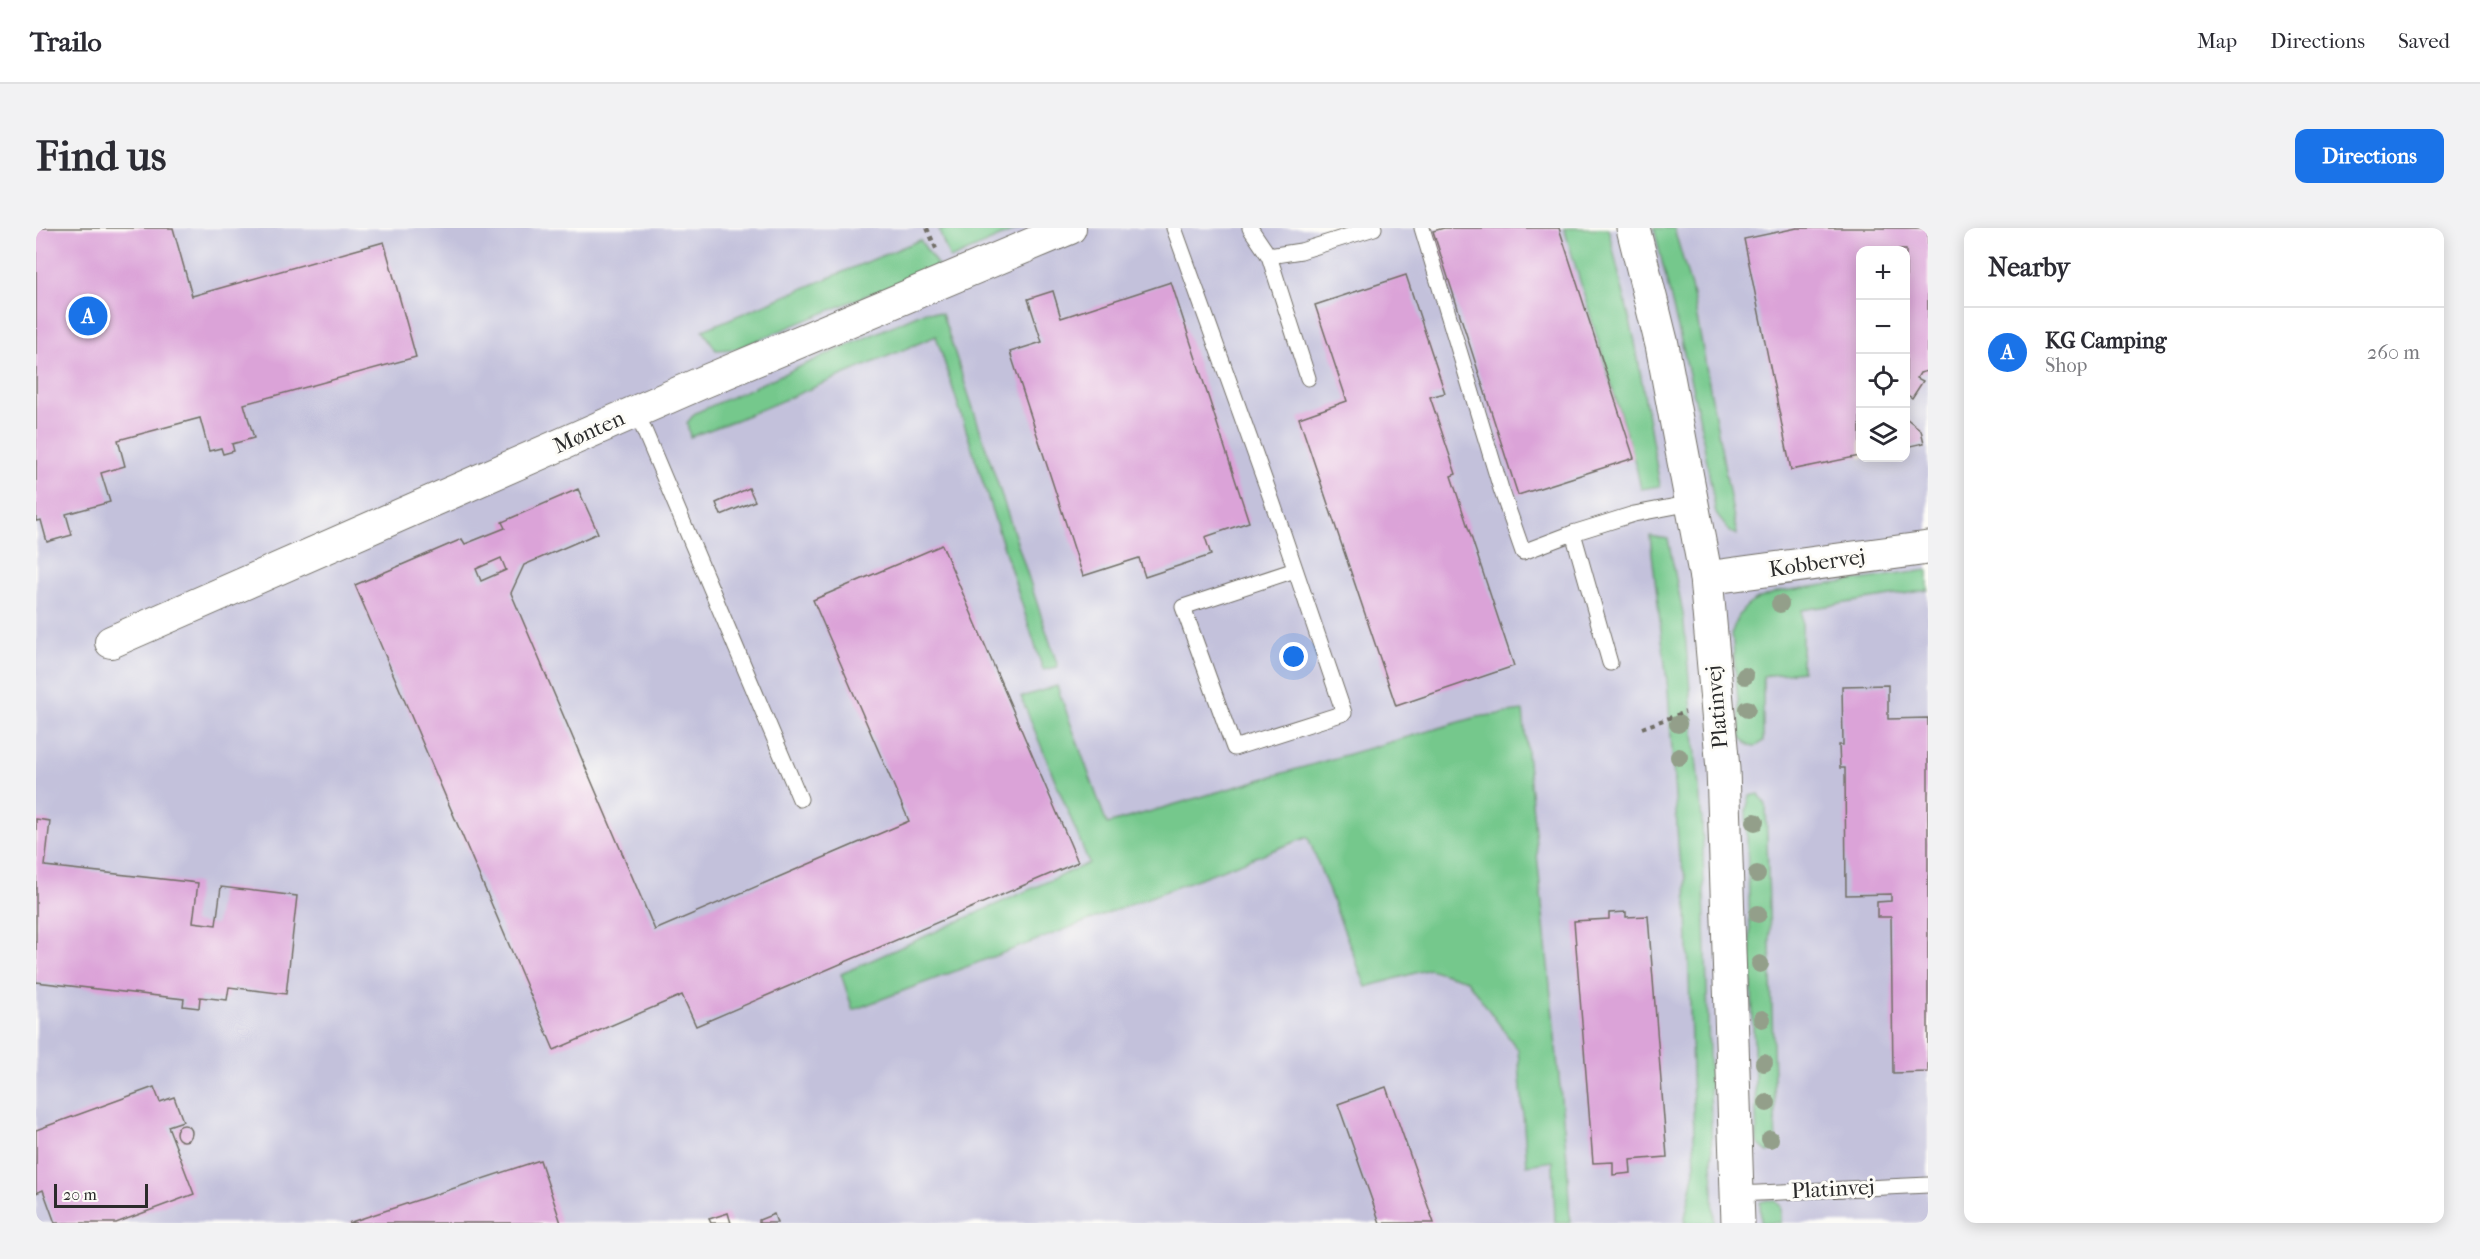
<!DOCTYPE html>
<html lang="en">
<head>
<meta charset="utf-8">
<style>
  :root { --surface:#fff; --page:#f2f2f3; --text:#2b2b33; --muted:#7c7c81; --line:#e1e1e2; --accent:#1a73e8 }
  body { margin:0; font-family:"IM FELL French Canon",serif; background:var(--page); color:var(--text) }
  .controls { position:absolute; right:18px; top:18px; display:grid; overflow:hidden; border-radius:12px; box-shadow:0 3px 15px #0003 }
  .controls button { width:54px; height:54px; display:grid; place-items:center; padding:0; border:0; border-bottom:2px solid var(--line); background:var(--surface); color:var(--text); font:30px sans-serif }
  .scale { position:absolute; left:18px; bottom:15px; width:94px; box-sizing:border-box; padding-left:6px; border:3px solid #2b2b2b; border-top:0; font-size:16px; line-height:21px; white-space:nowrap; color:#2b2b2b; -webkit-text-stroke:4px #fdfcf7; paint-order:stroke }
  .you { position:absolute; left:1258px; top:429px; width:21px; height:21px; margin:-15px; border:4px solid #fff; border-radius:50%; background:#1a73e8; box-shadow:0 0 0 9px #1a73e833 }
  .badge { display:grid; place-items:center; width:39px; height:39px; border-radius:50%; background:var(--accent); color:#fff; font-size:20px; font-weight:700 }
  .pin { position:absolute; translate:-50% -50%; border:3px solid #fff; box-shadow:0 2px 6px #0006 }
  .list { margin:0; padding:0; list-style:none }
  h2 { display:flex; justify-content:space-between; align-items:center; height:78px; margin:0; padding:0 24px; font-size:26px }
  h2 small { font-size:20px; font-weight:400; color:var(--muted) }
  .list li { display:grid; grid-template-columns:39px 1fr auto; gap:18px; align-items:center; box-sizing:border-box; height:90px; padding:0 24px; border-top:2px solid var(--line) }
  .list b { display:block; font-size:22px; white-space:nowrap }
  .list p { margin:0; font-size:20px; white-space:nowrap; color:var(--muted) }
  .list em { font-size:20px; font-style:normal; color:var(--muted) }
  .icon { flex:none; width:33px; height:33px; fill:none; stroke:currentColor; stroke-width:2; stroke-linecap:round; stroke-linejoin:round }
  .map { position:relative; flex:none; width:1892px; height:995px; overflow:hidden; border-radius:12px }
  header { display:flex; align-items:center; gap:36px; box-sizing:border-box; height:84px; padding:0 30px; background:var(--surface); border-bottom:2px solid var(--line) }
  header strong { font-size:28px }
  nav { display:flex; gap:33px; margin-inline-start:auto; font-size:21px }
  .intro { display:flex; align-items:center; justify-content:space-between; box-sizing:border-box; height:144px; padding:0 36px }
  h1 { margin:0; font-size:42px }
  .button { padding:15px 27px; border-radius:12px; background:var(--accent); color:#fff; font-size:21px; font-weight:700 }
  main { display:flex; gap:36px; padding:0 36px }
  aside { flex:1; background:var(--surface); border-radius:12px; box-shadow:0 3px 15px #0003 }
  .map>svg:first-child { display:block }
</style>
</head>
<body>
<header>
<strong>Trailo</strong>
<nav><a>Map</a><a>Directions</a><a>Saved</a></nav>
</header>
<div class="intro"><h1>Find us</h1><a class="button">Directions</a></div>
<main>
<div class="map">
<svg width="1892" height="995" viewBox="0 0 1892 995">
  <rect width="100%" height="100%" fill="#fdfcf7"/>
  <filter id="ink" filterUnits="userSpaceOnUse"><feTurbulence type="fractalNoise" baseFrequency=".0167" numOctaves="2"/><feDisplacementMap in="SourceGraphic" scale="12" xChannelSelector="R" yChannelSelector="G"/><feConvolveMatrix kernelMatrix="1 2 1 2 8 2 1 2 1" color-interpolation-filters="sRGB"/></filter>
  <filter id="wash" filterUnits="userSpaceOnUse"><feTurbulence type="fractalNoise" baseFrequency=".008" numOctaves="4" result="noise"/><feDisplacementMap in="SourceGraphic" scale="24" xChannelSelector="R" yChannelSelector="G"/><feGaussianBlur stdDeviation="1.35" result="paint"/><feColorMatrix in="noise" values="0 0 0 0 0 0 0 0 0 0 0 0 0 0 0 0 0 1.4 0 .05"/><feComposite in="paint" operator="in"/></filter>
  <g filter="url(#wash)">
    <rect width="100%" height="100%" fill="#f3ead4"/>
    <path fill="#c3c1db" fill-rule="evenodd" d="M0,0h1892v995h-1892zM1824,22h46v208h-46z"/>
    <g fill="#74c88c" stroke="#507a5c" stroke-width="1.5">
      <polygon points="912,0 984,0 914,31 903,3"/>
      <polygon points="1528,0 1572,0 1599,114 1624,258 1605,261 1600,238"/>
      <polygon points="1618,0 1638,0 1656,63 1701,307 1694,304 1680,286 1663,188"/>
      <polygon points="884,12 902,38 700,121 680,122 667,102"/>
      <polygon points="890,83 906,86 1022,439 1007,442 900,108 700,192 654,209 651,195 659,185"/>
      <polygon points="1614,308 1632,311 1647,385 1666,593 1678,995 1648,995 1659,942 1650,650 1643,629 1632,462"/>
      <path d="M1892,342v20l-126,20v61l-39,5v65l-8,6 -6,-1 -8,-9 -9,-105c8,-26 19,-32 45,-40z"/>
      <polygon points="1021,458 1071,596 1441,489 1487,483 1531,931 1534,995 1519,995 1517,933 1491,937 1482,822 1431,752 1393,741 1330,759 1272,609 817,782 805,746 1053,635 985,469"/>
      <polygon points="1723,566 1730,577 1740,920 1732,924 1724,918 1721,913 1710,582 1714,568"/>
      <polygon points="1732,972 1740,973 1745,979 1745,995 1725,995 1724,974"/>
    </g>
    <g id="blocks">
      <g fill="#dba3d8" fill-rule="evenodd">
        <polygon points="0,0 137,0 156,68 348,14 380,129 208,176 218,210 196,216 198,223 187,226 185,220 173,223 164,190 82,212 89,238 65,245 74,274 30,286 36,307 11,314 5,292 0,293"/>
        <polygon points="1408,0 1523,0 1598,230 1482,267 1397,3"/>
        <polygon points="1761,0 1892,0 1892,143 1884,145 1881,150 1887,153 1876,170 1870,166 1870,22 1824,22 1824,228 1755,242 1708,11"/>
        <polygon points="1370,47 1409,165 1394,169 1420,246 1415,248 1478,438 1360,478 1263,190 1311,173 1279,77"/>
        <polygon points="1135,54 1213,294 1169,309 1175,327 1109,349 1103,330 1047,348 974,124 1006,114 992,71 1017,63 1025,90"/>
        <polygon points="1870,190 1885,202 1888,215 1870,219"/>
        <polygon points="713,260 719,273 685,287 680,275"/>
        <path d="M542,261l20,44 -74,32 -13,28 144,337 254,-109 -96,-221 129,-55 136,317 -382,164 -14,-31 -128,55 -199,-465 107,-46 3,5 40,-16 -3,-6zM465,330l5,12 -25,11 -5,-12z"/>
        <polygon points="1852,457 1852,491 1892,490 1892,844 1857,845 1855,689 1841,689 1841,674 1855,673 1855,666 1810,667 1809,540 1804,540 1803,517 1807,517 1806,458"/>
        <polygon points="0,591 14,593 9,638 162,655 157,694 180,697 185,659 261,668 250,766 193,759 191,772 164,769 163,780 147,778 148,771 0,754"/>
        <polygon points="1590,684 1590,689 1612,688 1631,929 1594,932 1595,945 1577,947 1577,934 1557,935 1538,693 1573,691 1573,685"/>
        <polygon points="118,859 124,874 138,869 147,893 132,898 158,966 80,995 19,995 7,962 0,965 0,902"/>
        <polygon points="1350,859 1398,995 1344,995 1302,876"/>
        <circle cx="148" cy="905" r="8"/>
        <polygon points="504,932 525,995 312,995"/>
        <polygon points="692,985 695,995 675,995 673,991"/>
        <polygon points="738,986 741,995 723,995 723,992"/>
      </g>
    </g>
  </g>
  <g filter="url(#ink)">
    <use href="#blocks" fill-opacity="0" stroke="#716e66" stroke-width="1.5"/>
    <g fill="none" stroke-linecap="round" stroke-linejoin="round">
      <g stroke="#716e66" stroke-width="17">
        <g id="lane">
          <polyline points="1138,0 1236,273 1308,485 1198,520 1147,379 1259,342"/>
          <polyline points="1214,0 1233,28 1265,23 1338,0"/>
          <polyline points="1386,0 1465,261 1487,324 1537,305"/>
          <polyline points="1233,28 1272,150"/>
          <polyline points="600,183 764,571"/>
          <polyline points="1574,435 1537,305 1598,286 1656,275"/>
          <polyline points="1701,966 1892,957"/>
        </g>
      </g>
      <g stroke="#716e66" stroke-width="34">
        <polyline id="street" points="75,414 665,155 1034,0"/>
      </g>
      <g stroke="#716e66" stroke-width="35">
        <g id="secondary">
          <polyline points="1597,0 1626,117 1670,350 1687,541 1702,995"/>
          <polyline points="1670,350 1892,320"/>
        </g>
      </g>
      <g stroke="#716e66" stroke-width="4" stroke-dasharray="4.5 4.5" stroke-linecap="butt">
        <polyline points="891,0 901,23"/>
        <polyline points="1606,500 1649,484"/>
      </g>
      <use href="#lane" stroke="#fff" stroke-width="15"/>
      <use href="#street" stroke="#fff" stroke-width="32"/>
      <use href="#secondary" stroke="#fff" stroke-width="33"/>
    </g>
    <g fill="#939f8a">
      <circle cx="1744" cy="376" r="9"/>
      <circle cx="1709" cy="448" r="9"/>
      <circle cx="1711" cy="481" r="9"/>
      <circle cx="1642" cy="496" r="9"/>
      <circle cx="1643" cy="529" r="9"/>
      <circle cx="1719" cy="594" r="9"/>
      <circle cx="1721" cy="646" r="9"/>
      <circle cx="1722" cy="686" r="9"/>
      <circle cx="1724" cy="736" r="9"/>
      <circle cx="1726" cy="791" r="9"/>
      <circle cx="1728" cy="835" r="9"/>
      <circle cx="1731" cy="875" r="9"/>
      <circle cx="1734" cy="911" r="9"/>
    </g>
  </g>
  <g text-anchor="middle" dominant-baseline="central" stroke-width="6" stroke-linejoin="round" paint-order="stroke">
    <g font-size="22" fill="#2b2b2b" stroke="#fdfcf7">
      <text transform="translate(553 204) rotate(-24)">Mønten</text>
      <text transform="translate(1781 335) rotate(-8)">Kobbervej</text>
      <text transform="translate(1681 479) rotate(-95)">Platinvej</text>
      <text transform="translate(1797 961) rotate(-3)">Platinvej</text>
    </g>
  </g>
</svg>
<div class="controls">
<button>+</button>
<button>−</button>
<button><svg class="icon" aria-label="locate" viewBox="0 0 24 24"><circle cx="12" cy="12" r="6"/><path d="M12 2v4M12 18v4M2 12h4M18 12h4"/></svg></button>
<button><svg class="icon" aria-label="layers" viewBox="0 0 24 24"><path d="M12 4l9 5-9 5-9-5zM3 14l9 5 9-5"/></svg></button>
</div>
<div class="scale">20 m</div>
<div class="you"></div>
<div class="pin badge" style="left:52px;top:88px">A</div>
</div>
<aside>
<h2>Nearby<small></small></h2>
<ul class="list">
<li><span class="badge">A</span><div><b>KG Camping</b><p>Shop</p></div><em>260 m</em></li>
</ul>
</aside>
</main>
</body>
</html>
